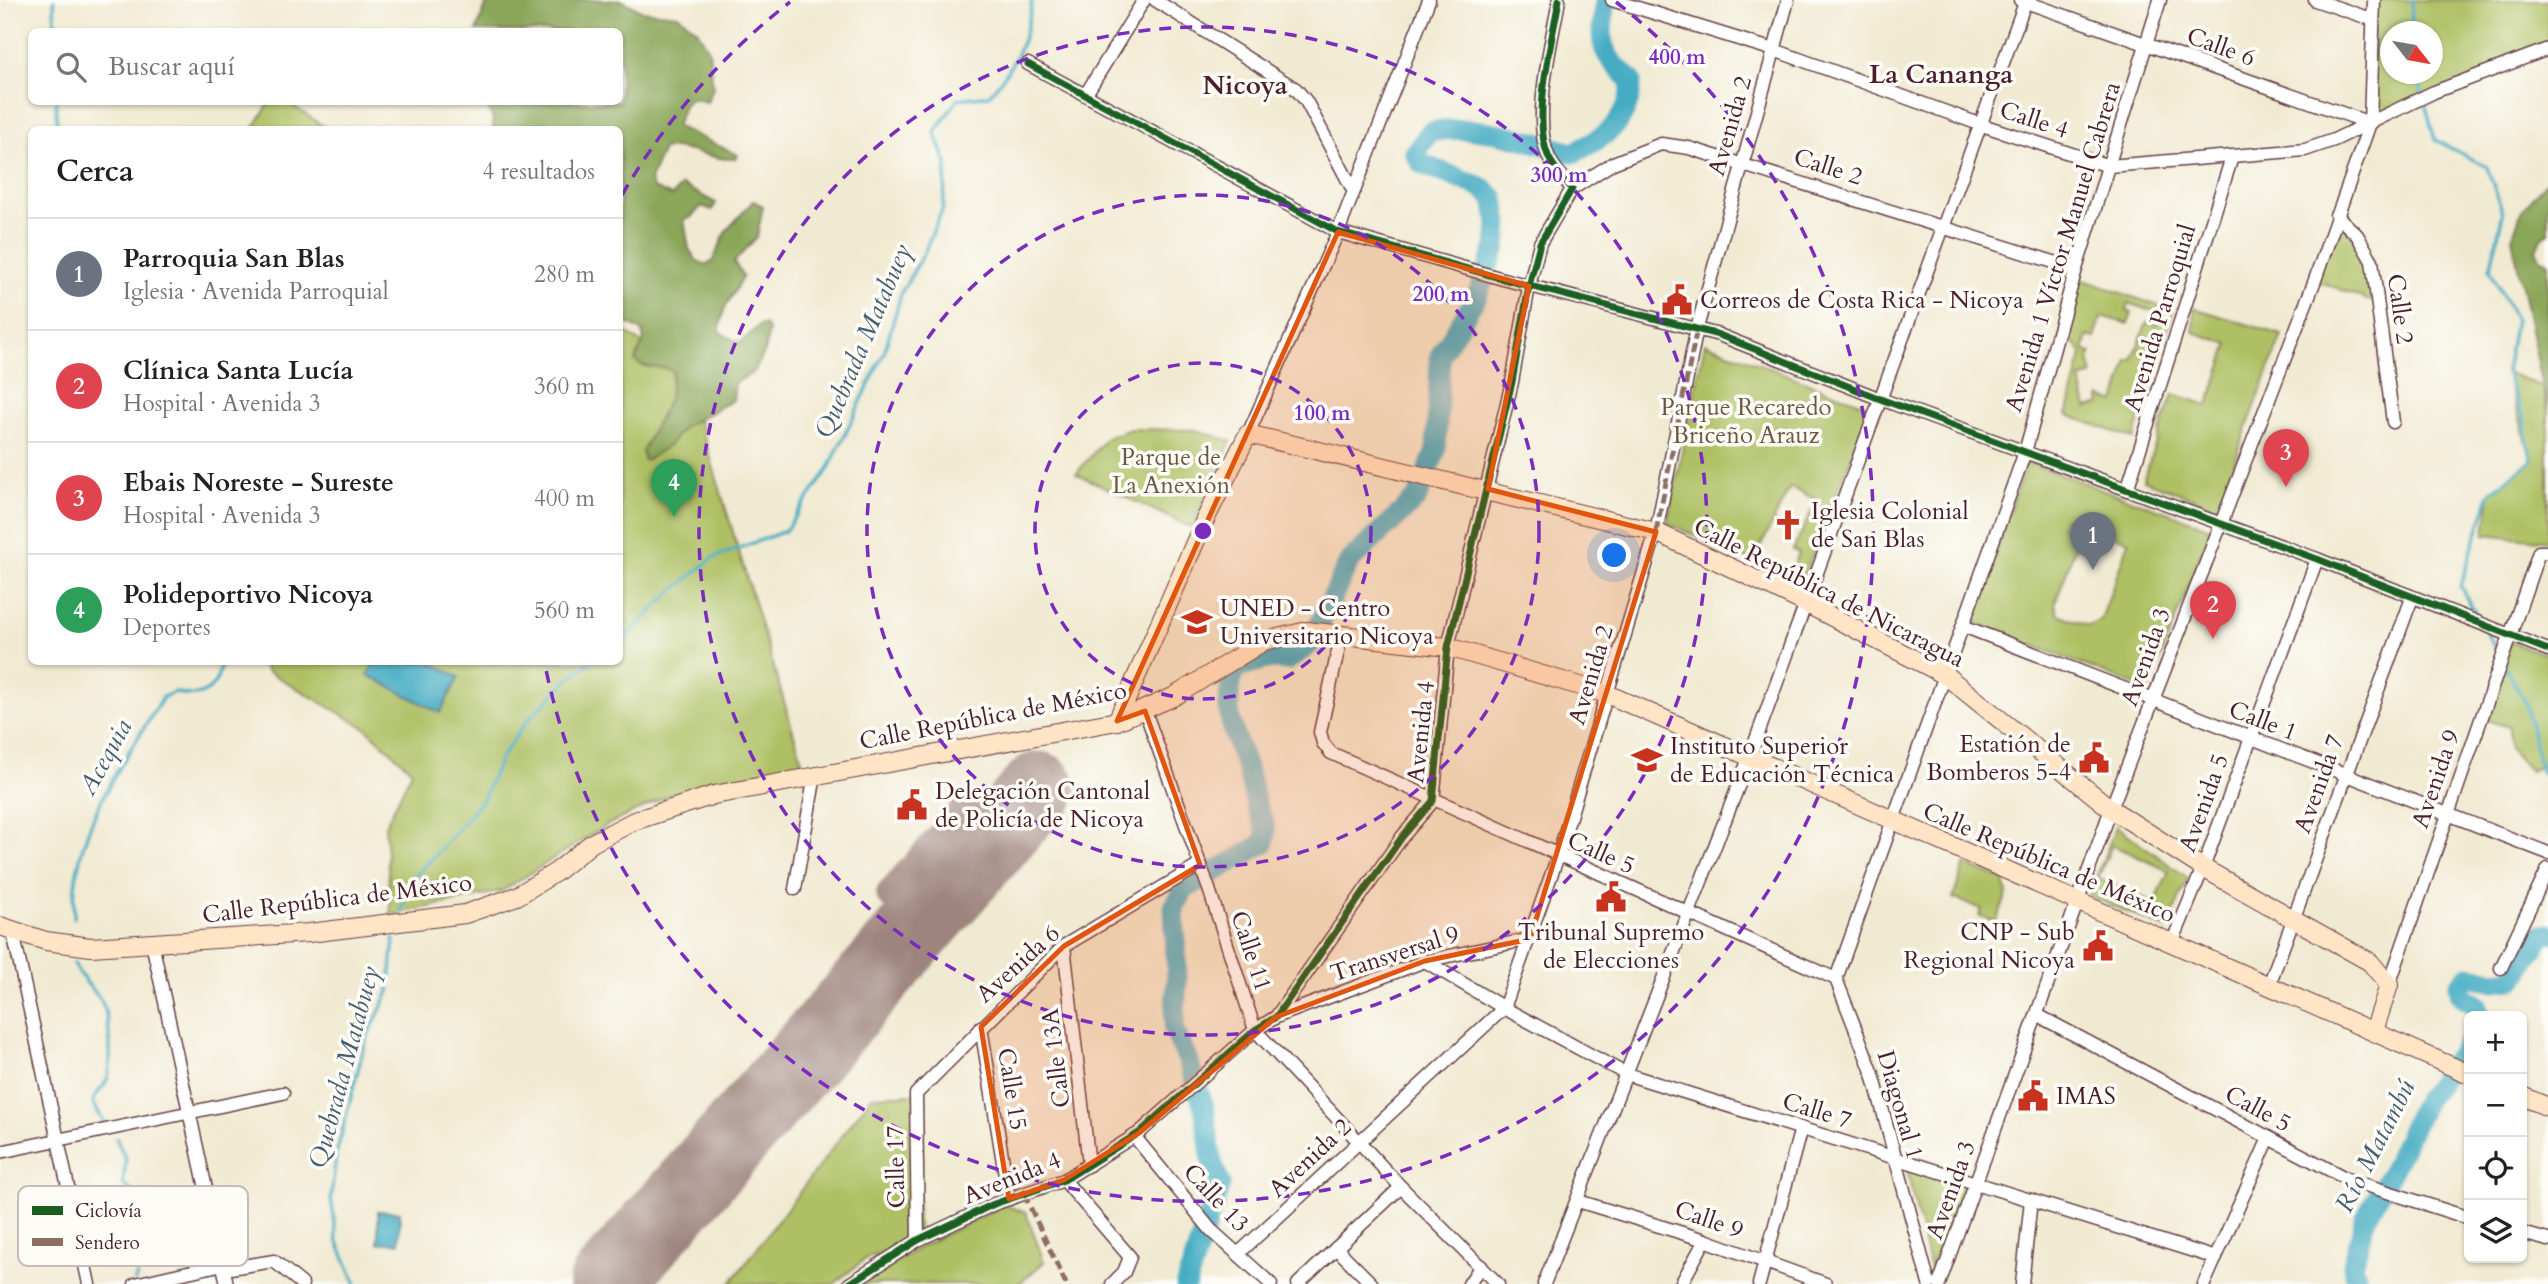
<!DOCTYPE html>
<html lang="es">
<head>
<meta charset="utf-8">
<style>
  :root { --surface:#fff; --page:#f2f2f2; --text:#222; --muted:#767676; --line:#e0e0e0; --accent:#2563eb }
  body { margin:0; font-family:Cardo,serif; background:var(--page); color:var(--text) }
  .controls { position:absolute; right:21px; bottom:21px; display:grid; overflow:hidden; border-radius:10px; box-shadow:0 2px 5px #0004 }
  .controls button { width:63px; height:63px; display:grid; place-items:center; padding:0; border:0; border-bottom:2px solid var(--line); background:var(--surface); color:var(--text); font:35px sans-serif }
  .compass { position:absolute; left:2380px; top:21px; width:63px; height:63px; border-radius:50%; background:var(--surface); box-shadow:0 2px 5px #0004; rotate:121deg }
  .you { position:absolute; left:1615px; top:556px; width:24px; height:24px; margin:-18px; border:5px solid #fff; border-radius:50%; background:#1a73e8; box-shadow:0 0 0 10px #1a73e833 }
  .badge { display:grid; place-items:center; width:46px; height:46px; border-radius:50%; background:var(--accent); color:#fff; font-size:23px; font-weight:700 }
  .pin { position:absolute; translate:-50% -58px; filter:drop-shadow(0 2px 4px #0008) }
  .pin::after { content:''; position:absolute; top:37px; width:24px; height:21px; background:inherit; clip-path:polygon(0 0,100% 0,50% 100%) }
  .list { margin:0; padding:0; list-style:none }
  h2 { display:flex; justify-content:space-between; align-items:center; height:91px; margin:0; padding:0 28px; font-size:30px }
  h2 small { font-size:23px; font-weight:400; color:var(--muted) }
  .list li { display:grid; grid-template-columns:46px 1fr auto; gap:21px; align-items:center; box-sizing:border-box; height:112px; padding:0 28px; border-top:2px solid var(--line) }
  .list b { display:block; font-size:26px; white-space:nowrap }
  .list p { margin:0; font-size:23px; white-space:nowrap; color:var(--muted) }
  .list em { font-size:23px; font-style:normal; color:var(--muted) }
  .icon { flex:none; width:38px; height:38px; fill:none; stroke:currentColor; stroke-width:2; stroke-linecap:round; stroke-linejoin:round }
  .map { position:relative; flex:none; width:2548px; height:1284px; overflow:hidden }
  .search { position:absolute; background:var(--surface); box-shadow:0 2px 5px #0004; left:28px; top:28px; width:595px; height:77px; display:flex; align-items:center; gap:18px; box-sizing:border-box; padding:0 24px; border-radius:10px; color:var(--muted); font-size:26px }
  .panel { position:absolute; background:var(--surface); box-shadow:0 2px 5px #0004; left:28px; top:126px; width:595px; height:539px; border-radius:10px }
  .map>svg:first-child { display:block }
</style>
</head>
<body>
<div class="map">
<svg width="2548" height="1284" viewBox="0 0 2548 1284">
  <rect width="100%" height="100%" fill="#fdfcf7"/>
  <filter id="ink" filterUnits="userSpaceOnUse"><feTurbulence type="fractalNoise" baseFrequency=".0143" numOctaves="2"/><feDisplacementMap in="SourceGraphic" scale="14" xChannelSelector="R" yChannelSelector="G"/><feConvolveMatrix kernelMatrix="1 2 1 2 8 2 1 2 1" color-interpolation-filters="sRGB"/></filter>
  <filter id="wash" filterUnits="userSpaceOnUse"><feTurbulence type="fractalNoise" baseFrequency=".00686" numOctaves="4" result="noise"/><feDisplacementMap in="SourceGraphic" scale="28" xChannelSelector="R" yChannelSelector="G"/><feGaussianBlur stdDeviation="1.57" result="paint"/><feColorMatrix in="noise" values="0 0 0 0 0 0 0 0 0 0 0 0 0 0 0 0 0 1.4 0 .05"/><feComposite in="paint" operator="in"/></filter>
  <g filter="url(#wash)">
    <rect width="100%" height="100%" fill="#f1ead2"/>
    <g fill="#aec063" stroke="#7c7047" stroke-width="2" fill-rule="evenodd">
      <path d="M2374,0h174v50l-178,73zM2390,32h42v42h-42z"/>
      <polygon points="270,102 287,102 328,129 253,129"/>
      <polygon points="2336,215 2372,261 2378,304 2315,280"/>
      <path d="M2078,278l95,33 -39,128 -67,-24 15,-60 -6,-11 -17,-4zM2128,303l32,10 -3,11 -10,-2 -15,39 -4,-1 -13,42 -15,-5 1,7 -14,4 -7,-29 13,-4 -4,-16 2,-6 -7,-3 4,-14 7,2 7,-22 26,8 4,-11 -6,-2z"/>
      <polygon points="2194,308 2282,335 2217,507 2143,480 2173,394 2208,405 2229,344 2193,332"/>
      <polygon points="620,328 685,373 804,768 668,796 609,824 502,891 391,915 385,826 412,771 367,729 267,671 262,662 620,662"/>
      <path d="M1705,343l166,64 -70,177 -134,-61zM1790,487l27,13 -24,50 6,3 -9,19 -34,-16z"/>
      <polygon points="2506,372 2548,389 2548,541 2485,534 2490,493 2532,461"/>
      <polygon points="1130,429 1196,430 1231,441 1192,528 1076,474 1106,438"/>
      <path d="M2026,462l185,66 -63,162 -175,-68zM2064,519l65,22 -28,79 -13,6 -30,-12 -3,-10 25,-70 -19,-7z"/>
      <polygon points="2510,642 2548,655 2548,763 2530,771 2509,748 2509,727 2483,719"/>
      <path d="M2116,826l72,52 -21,51 -78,-33zM2112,845l57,26 -14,32 -57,-25z"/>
      <polygon points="1965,864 2004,880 2007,894 1996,922 1979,916 1982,909 1953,898"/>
      <polygon points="916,1094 918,1240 865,1259 834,1284 730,1284 872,1096"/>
      <polygon points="1907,1170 1965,1184 1930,1269"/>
      <polygon points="1005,1205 1026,1213 1044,1262 1019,1284 858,1284 924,1245"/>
    </g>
    <g fill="#8aa659" stroke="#6a6242" stroke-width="2">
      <path d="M488,0h133l21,11 36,4 19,15 12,20 4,38 -6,14 -15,-4 -7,6 -9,22 62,29 -3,4c-25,2 -49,-15 -72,-10l-13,31 3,8 19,8 10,-11 34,18 -4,7 -10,-4 -12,12 -6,1 5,30 8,12 9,4 7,-4 13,-30 27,-30 10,5 -6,31 -23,25 9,14 -19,34 -5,22 21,11 20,-18h5l4,6 -5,22 -10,19 -19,11 -2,17 -49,27 -15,18 -24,16 -3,-9 27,-53 4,-28c-12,-7 -27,0 -38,-10l9,-21 -2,-9 -22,-12v-189l-127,-1v-9l-7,-18h134v-70l-144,-1z"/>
      <polygon points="2548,180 2548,233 2541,238 2536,250 2541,259 2548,262 2548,411 2512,238 2522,210"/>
    </g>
    <g fill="#44acc3" stroke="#476677" stroke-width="2">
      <polygon points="375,662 430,662 459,677 440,713 368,675"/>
      <polygon points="378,1211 400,1212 399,1243 378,1243"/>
    </g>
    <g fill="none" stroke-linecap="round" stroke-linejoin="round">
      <g stroke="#44acc3" stroke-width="3.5">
        <polyline points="54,0 55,32"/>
        <polyline points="2411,32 2412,0"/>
        <polyline points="2417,74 2435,140 2487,167 2503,213 2490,270 2515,319 2506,372 2523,416 2532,461 2490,493 2460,586 2478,618"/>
        <polyline points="56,102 57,130"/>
        <polyline points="2484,628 2499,655"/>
        <path d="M620,643l49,-49 44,-36 72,-27 43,-61 56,-117 18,-62 21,-36 20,-47 4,-44 -12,-32 23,-33 31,-4c25,-28 39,-57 43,-95"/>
        <polyline points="2504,665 2526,704 2541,770 2548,780"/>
        <polyline points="401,912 409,882 442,848 484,797 500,759 527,721 576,672 592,662"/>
        <path d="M74,918c-4,-87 47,-151 89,-221l12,-5c26,9 43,-2 46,-30"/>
        <path d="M74,963c6,16 17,23 26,36 10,14 13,66 7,81 -4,10 -11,10 -14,23l11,19"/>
        <polyline points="116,1138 126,1160 123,1184 139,1197 140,1204 129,1240 141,1262 135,1281"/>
        <polyline points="356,1284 337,1240 331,1198 336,1155 366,1039 389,992 394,939"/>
      </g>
      <g stroke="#44acc3" stroke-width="21">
        <polyline points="2480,1016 2477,1005 2461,995 2459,986 2468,976 2493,981 2514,979 2542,935 2548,934"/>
        <path d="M1186,1284l34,-100 -8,-22 -8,-55 -16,-47 -14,-30 3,-50 -3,-73 11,-18 79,-46c4,-17 -1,-21 -7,-36 -5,-14 -6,-29 -12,-43 -14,-37 -22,-55 -11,-95l32,-10 22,1 23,-17 38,-81 68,-64 19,-48 4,-94 37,-60 19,-49 2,-23 -4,-26 -13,-11 -59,-23 -7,-11 15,-21c49,-9 96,8 143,21 33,-16 58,-32 58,-73 -33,-28 -32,-38 -25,-80"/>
        <polyline points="2358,1284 2353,1265 2365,1219 2391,1173 2422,1106 2469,1041"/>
      </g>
      <polyline stroke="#9e847e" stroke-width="30" points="923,921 891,894 964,811 994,840"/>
      <polyline stroke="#9e847e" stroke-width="75" points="606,1284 1039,789"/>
    </g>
  </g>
  <g filter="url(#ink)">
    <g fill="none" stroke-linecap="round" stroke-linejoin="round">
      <g stroke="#633d44" stroke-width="15">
        <g id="street">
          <polyline points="1155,0 1296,89 1306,101 1353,190"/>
          <polyline points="1612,0 1774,50 1982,125 2109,166 2305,150 2334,140 2434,92 2548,49"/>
          <polyline points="2020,0 2370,123"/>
          <polyline points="2315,0 2371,19"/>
          <polyline points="1028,64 1338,232 1503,279 1719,335 1883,400 2317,559 2548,650"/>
          <polyline points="1086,94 1144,0"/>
          <polyline points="1572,189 1613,163 1661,144 1689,148 2076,269"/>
          <polyline points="2336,215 2357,235 2372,261 2393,422"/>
          <polyline points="1248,434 1338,232 1429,0"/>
          <polyline points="2127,490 2232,157"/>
          <polyline points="1963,626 2548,853"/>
          <polyline points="1342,633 1320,732 1323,743 1331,753 1836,979"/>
          <polyline points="1145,711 1209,889 1255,1030 1401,1187 1498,1284"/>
          <polyline points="795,889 815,775"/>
          <polyline points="13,932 89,1284"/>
          <polyline points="152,943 227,1284"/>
          <polyline points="2172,943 2203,868 2317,559"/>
          <polyline points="1064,946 1089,1165"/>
          <polyline points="1425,961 1504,1008 1626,1074 2216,1258"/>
          <polyline points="2501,968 2548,869"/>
          <polyline points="1836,979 2025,452 2076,269 2160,0"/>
          <polyline points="1836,979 1873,1074 1929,1284"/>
          <polyline points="2269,985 2412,598"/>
          <polyline points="2389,985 2539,552 2548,552"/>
          <polyline points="2037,1015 2347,1179 2469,1218"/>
          <polyline points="1276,1017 1425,961 1530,939"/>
          <polyline points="981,1027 1009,1199"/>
          <polyline points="1134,1136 1211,1230 1271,1284"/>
          <polyline points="0,1152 283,1093"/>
          <polyline points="1064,1180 1130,1257 1124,1272 1112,1284"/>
          <polyline points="1578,1201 1705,1240 1826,1284"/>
          <polyline points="2522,1233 2548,1240"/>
          <polyline points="918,1240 916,1094 1064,946 1200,865"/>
          <polyline points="1336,1248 1372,1284"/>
          <polyline points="1239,1253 1504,1008 1558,856 1656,532 1697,328 1788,0"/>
          <polyline points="224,1269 274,1261 302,1284"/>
          <polyline points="135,1284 223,1264"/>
          <path d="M849,1284l69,-44 76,-36 70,-24 75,-47 116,-103 21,-13 126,-180 31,-36 15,-154 64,-265 17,-96 11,-43 32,-54c-7,-10 -18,-20 -23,-31 -18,-38 3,-117 10,-158"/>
          <polyline points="1298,1284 1401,1187"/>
          <polyline points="1469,1284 1481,1266"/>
          <polyline points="1544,1284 1750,756 2026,0"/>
          <polyline points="1681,1284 1705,1240"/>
          <polyline points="1759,1284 1801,1128"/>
          <polyline points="1939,1284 2111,809 2315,280 2370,123 2374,0"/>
          <polyline points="2022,1284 2031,1200"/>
          <polyline points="2204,1284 2269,1138"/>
        </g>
      </g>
      <g stroke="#633d44" stroke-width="20">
        <g id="secondary">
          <polyline points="1117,721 1204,522 1248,434 1656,532 1805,603 1945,675 2111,809 2203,868 2370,962 2389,985 2374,1031"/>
          <polyline points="0,926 46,941 91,947 309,933 465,914 517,896 556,872 592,843 634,821 714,795 1117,721 1173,697 1264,641 1307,631 1448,647 1607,694 2469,1074"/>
          <polyline points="2522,1096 2548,1107"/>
        </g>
      </g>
      <use href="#street" stroke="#fff" stroke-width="12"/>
      <use href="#secondary" stroke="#ffe4c6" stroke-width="18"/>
      <g stroke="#8d6e63" stroke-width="5" stroke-dasharray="10 5" stroke-linecap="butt">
        <polyline points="1656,532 1697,328"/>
        <polyline points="1024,1194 1066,1284"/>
      </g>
      <g stroke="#fdfcf7" stroke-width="11">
        <g id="cycleway">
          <polyline points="1028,64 1338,232 1503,279 1719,335 1883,400 2317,559 2548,650"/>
          <path d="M849,1284l69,-44 76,-36 70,-24 75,-47 116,-103 21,-13 126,-180 31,-36 15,-154 64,-265 17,-96 11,-43 32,-54c-7,-10 -18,-20 -23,-31 -18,-38 3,-117 10,-158"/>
        </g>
      </g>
      <use href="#cycleway" stroke="#1b5e20" stroke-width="7"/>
    </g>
  </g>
  <path fill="#e0560e" fill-opacity="0.2" stroke="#e0560e" stroke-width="5" stroke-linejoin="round" d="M1338,232l191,54 -41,203 168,43 -126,407 -105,22 -149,56 -137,116 -75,47 -55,19 -28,-172 83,-81 136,-81 -55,-154 -28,10z"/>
  <g fill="none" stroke="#7b2cbf" stroke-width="3.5" stroke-dasharray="12 9">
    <circle cx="1203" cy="531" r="168"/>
    <circle cx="1203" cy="531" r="336"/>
    <circle cx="1203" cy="531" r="504"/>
    <path d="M622 195A671 671 0 0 1 790 2M1616 2A671 671 0 1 1 545 665"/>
  </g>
  <defs>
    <g id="civic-bare" transform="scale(2.415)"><path d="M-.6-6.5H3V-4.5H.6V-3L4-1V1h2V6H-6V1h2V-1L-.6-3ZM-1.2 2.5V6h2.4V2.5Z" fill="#c8321e" stroke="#fdfcf7" stroke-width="2.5" paint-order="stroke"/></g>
    <g id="church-bare" transform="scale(2.415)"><path d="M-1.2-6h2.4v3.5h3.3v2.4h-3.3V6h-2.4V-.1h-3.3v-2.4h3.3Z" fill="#c8321e" stroke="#fdfcf7" stroke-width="2.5" paint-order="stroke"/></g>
    <g id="university-bare" transform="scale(2.415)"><path d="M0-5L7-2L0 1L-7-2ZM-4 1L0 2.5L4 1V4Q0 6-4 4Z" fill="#c8321e" stroke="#fdfcf7" stroke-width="2.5" paint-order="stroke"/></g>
  </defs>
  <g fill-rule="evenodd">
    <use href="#civic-bare" x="1677" y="300"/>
    <use href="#church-bare" x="1788" y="525"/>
    <use href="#university-bare" x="1197" y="622"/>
    <use href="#civic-bare" x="2094" y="758"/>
    <use href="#university-bare" x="1647" y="760"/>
    <use href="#civic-bare" x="912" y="805"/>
    <use href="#civic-bare" x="1611" y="897"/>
    <use href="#civic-bare" x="2098" y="946"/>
    <use href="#civic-bare" x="2033" y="1096"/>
  </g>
  <g text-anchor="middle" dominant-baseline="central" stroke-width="7" stroke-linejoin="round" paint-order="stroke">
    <g font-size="24" fill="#4a1f2b" stroke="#fdfcf7">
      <text transform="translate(2221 47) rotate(20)">Calle 6</text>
      <text transform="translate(2034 120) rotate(18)">Calle 4</text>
      <text transform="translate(1730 126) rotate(-74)">Avenida 2</text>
      <text transform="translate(1828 167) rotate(18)">Calle 2</text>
      <text transform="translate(2063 247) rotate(-73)">Avenida 1 Víctor Manuel Cabrera</text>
      <text transform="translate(2400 309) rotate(82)">Calle 2</text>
      <text transform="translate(2160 318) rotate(-73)">Avenida Parroquial</text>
      <text transform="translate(1829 593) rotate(27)">Calle República de Nicaragua</text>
      <text transform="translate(2146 657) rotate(-70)">Avenida 3</text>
      <text transform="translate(1591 675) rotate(-73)">Avenida 2</text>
      <text transform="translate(993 716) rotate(-11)">Calle República de México</text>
      <text transform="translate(2263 721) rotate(21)">Calle 1</text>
      <text transform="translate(1421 732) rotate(-84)">Avenida 4</text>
      <text transform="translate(2436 779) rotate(-71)">Avenida 9</text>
      <text transform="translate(2319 784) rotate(-70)">Avenida 7</text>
      <text transform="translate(2204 803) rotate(-70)">Avenida 5</text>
      <text transform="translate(1601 853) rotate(24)">Calle 5</text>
      <text transform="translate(2049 863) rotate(23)">Calle República de México</text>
      <text transform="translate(337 899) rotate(-7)">Calle República de México</text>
      <text transform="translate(1251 951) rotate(72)">Calle 11</text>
      <text transform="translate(1395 954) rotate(-18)">Transversal 9</text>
      <text transform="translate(1018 964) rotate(-42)">Avenida 6</text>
      <text transform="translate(1056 1058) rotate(-97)">Calle 13A</text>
      <text transform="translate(1012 1089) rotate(81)">Calle 15</text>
      <text transform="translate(1900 1105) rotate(74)">Diagonal 1</text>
      <text transform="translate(2258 1109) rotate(28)">Calle 5</text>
      <text transform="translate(1817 1111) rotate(17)">Calle 7</text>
      <text transform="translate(1310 1158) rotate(-43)">Avenida 2</text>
      <text transform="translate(896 1167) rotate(-91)">Calle 17</text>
      <text transform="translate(1012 1178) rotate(-22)">Avenida 4</text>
      <text transform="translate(1951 1190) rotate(-70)">Avenida 3</text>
      <text transform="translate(1216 1198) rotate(47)">Calle 13</text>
      <text transform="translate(1709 1220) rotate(19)">Calle 9</text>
    </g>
    <g font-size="24" fill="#4a1f2b" stroke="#fdfcf7" text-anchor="start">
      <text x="1700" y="300">Correos de Costa Rica - Nicoya</text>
      <text x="1811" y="511">Iglesia Colonial<tspan x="1811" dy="28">de San Blas</tspan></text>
      <text x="1220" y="608">UNED - Centro<tspan x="1220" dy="28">Universitario Nicoya</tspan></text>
      <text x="2071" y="744" text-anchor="end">Estatión de<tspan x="2071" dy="28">Bomberos 5-4</tspan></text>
      <text x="1670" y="746">Instituto Superior<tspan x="1670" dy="28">de Educación Técnica</tspan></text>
      <text x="935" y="791">Delegación Cantonal<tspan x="935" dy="28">de Policía de Nicoya</tspan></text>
      <text x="1611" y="932" text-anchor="middle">Tribunal Supremo<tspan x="1611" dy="28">de Elecciones</tspan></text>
      <text x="2075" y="932" text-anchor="end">CNP - Sub<tspan x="2075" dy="28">Regional Nicoya</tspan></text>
      <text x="2056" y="1096">IMAS</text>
    </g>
    <g font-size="24" fill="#6d573f" stroke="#fdfcf7">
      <text x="1746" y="407">Parque Recaredo<tspan x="1746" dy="28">Briceño Arauz</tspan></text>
      <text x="1171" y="457">Parque de<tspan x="1171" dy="28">La Anexión</tspan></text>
    </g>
    <g font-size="26" font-weight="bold" fill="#4a1f2b" stroke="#fdfcf7">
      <text x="1941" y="74">La Cananga</text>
      <text x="1245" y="85">Nicoya</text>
    </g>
    <g font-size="26" font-style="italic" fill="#475e6f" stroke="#fdfcf7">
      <text transform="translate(863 341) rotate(-67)">Quebrada Matabuey</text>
      <text transform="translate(105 757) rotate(-61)">Acequia</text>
      <text transform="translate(344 1067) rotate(-75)">Quebrada Matabuey</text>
      <text transform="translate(2375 1146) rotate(-63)">Río Matambú</text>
    </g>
  </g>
  <rect x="18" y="1186" width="230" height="80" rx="10" fill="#fdfcf7" stroke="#c7baba" stroke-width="2"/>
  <rect x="32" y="1206" width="31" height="9" fill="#1b5e20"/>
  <rect x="32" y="1238" width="31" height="8" fill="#8d6e63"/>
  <g font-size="19" fill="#4a1f2b">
    <text x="75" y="1217">Ciclovía</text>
    <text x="75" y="1249">Sendero</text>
  </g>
  <circle cx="1203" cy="531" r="10" fill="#7b2cbf" stroke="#fdfcf7" stroke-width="3.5"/>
  <g font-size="21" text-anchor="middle" font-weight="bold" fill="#7b2cbf" stroke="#fdfcf7" stroke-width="7" stroke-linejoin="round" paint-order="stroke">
    <text x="1677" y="64">400 m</text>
    <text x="1559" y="182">300 m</text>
    <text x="1441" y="301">200 m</text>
    <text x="1322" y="420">100 m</text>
  </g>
</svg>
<div class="controls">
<button>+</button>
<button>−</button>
<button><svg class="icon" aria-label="locate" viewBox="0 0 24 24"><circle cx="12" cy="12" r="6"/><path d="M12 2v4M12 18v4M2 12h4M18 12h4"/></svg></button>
<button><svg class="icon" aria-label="layers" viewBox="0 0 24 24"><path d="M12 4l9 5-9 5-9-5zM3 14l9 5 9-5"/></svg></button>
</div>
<svg class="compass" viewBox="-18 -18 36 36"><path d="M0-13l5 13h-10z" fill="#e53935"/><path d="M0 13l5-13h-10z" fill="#767676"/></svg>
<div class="you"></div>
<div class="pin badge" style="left:2093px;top:570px;background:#6b7280">1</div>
<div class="pin badge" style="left:2213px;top:639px;background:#e0444e">2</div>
<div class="pin badge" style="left:2286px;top:487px;background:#e0444e">3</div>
<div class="pin badge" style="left:674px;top:517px;background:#2e9e5b">4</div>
<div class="search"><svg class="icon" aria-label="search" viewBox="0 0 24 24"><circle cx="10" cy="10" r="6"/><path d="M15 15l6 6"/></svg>Buscar aquí</div>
<section class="panel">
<h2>Cerca<small>4 resultados</small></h2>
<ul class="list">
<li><span class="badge" style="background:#6b7280">1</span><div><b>Parroquia San Blas</b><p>Iglesia · Avenida Parroquial</p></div><em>280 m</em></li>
<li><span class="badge" style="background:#e0444e">2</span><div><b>Clínica Santa Lucía</b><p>Hospital · Avenida 3</p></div><em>360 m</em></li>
<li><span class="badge" style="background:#e0444e">3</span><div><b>Ebais Noreste - Sureste</b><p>Hospital · Avenida 3</p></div><em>400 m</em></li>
<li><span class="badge" style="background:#2e9e5b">4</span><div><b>Polideportivo Nicoya</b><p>Deportes</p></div><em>560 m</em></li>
</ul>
</section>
</div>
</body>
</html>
